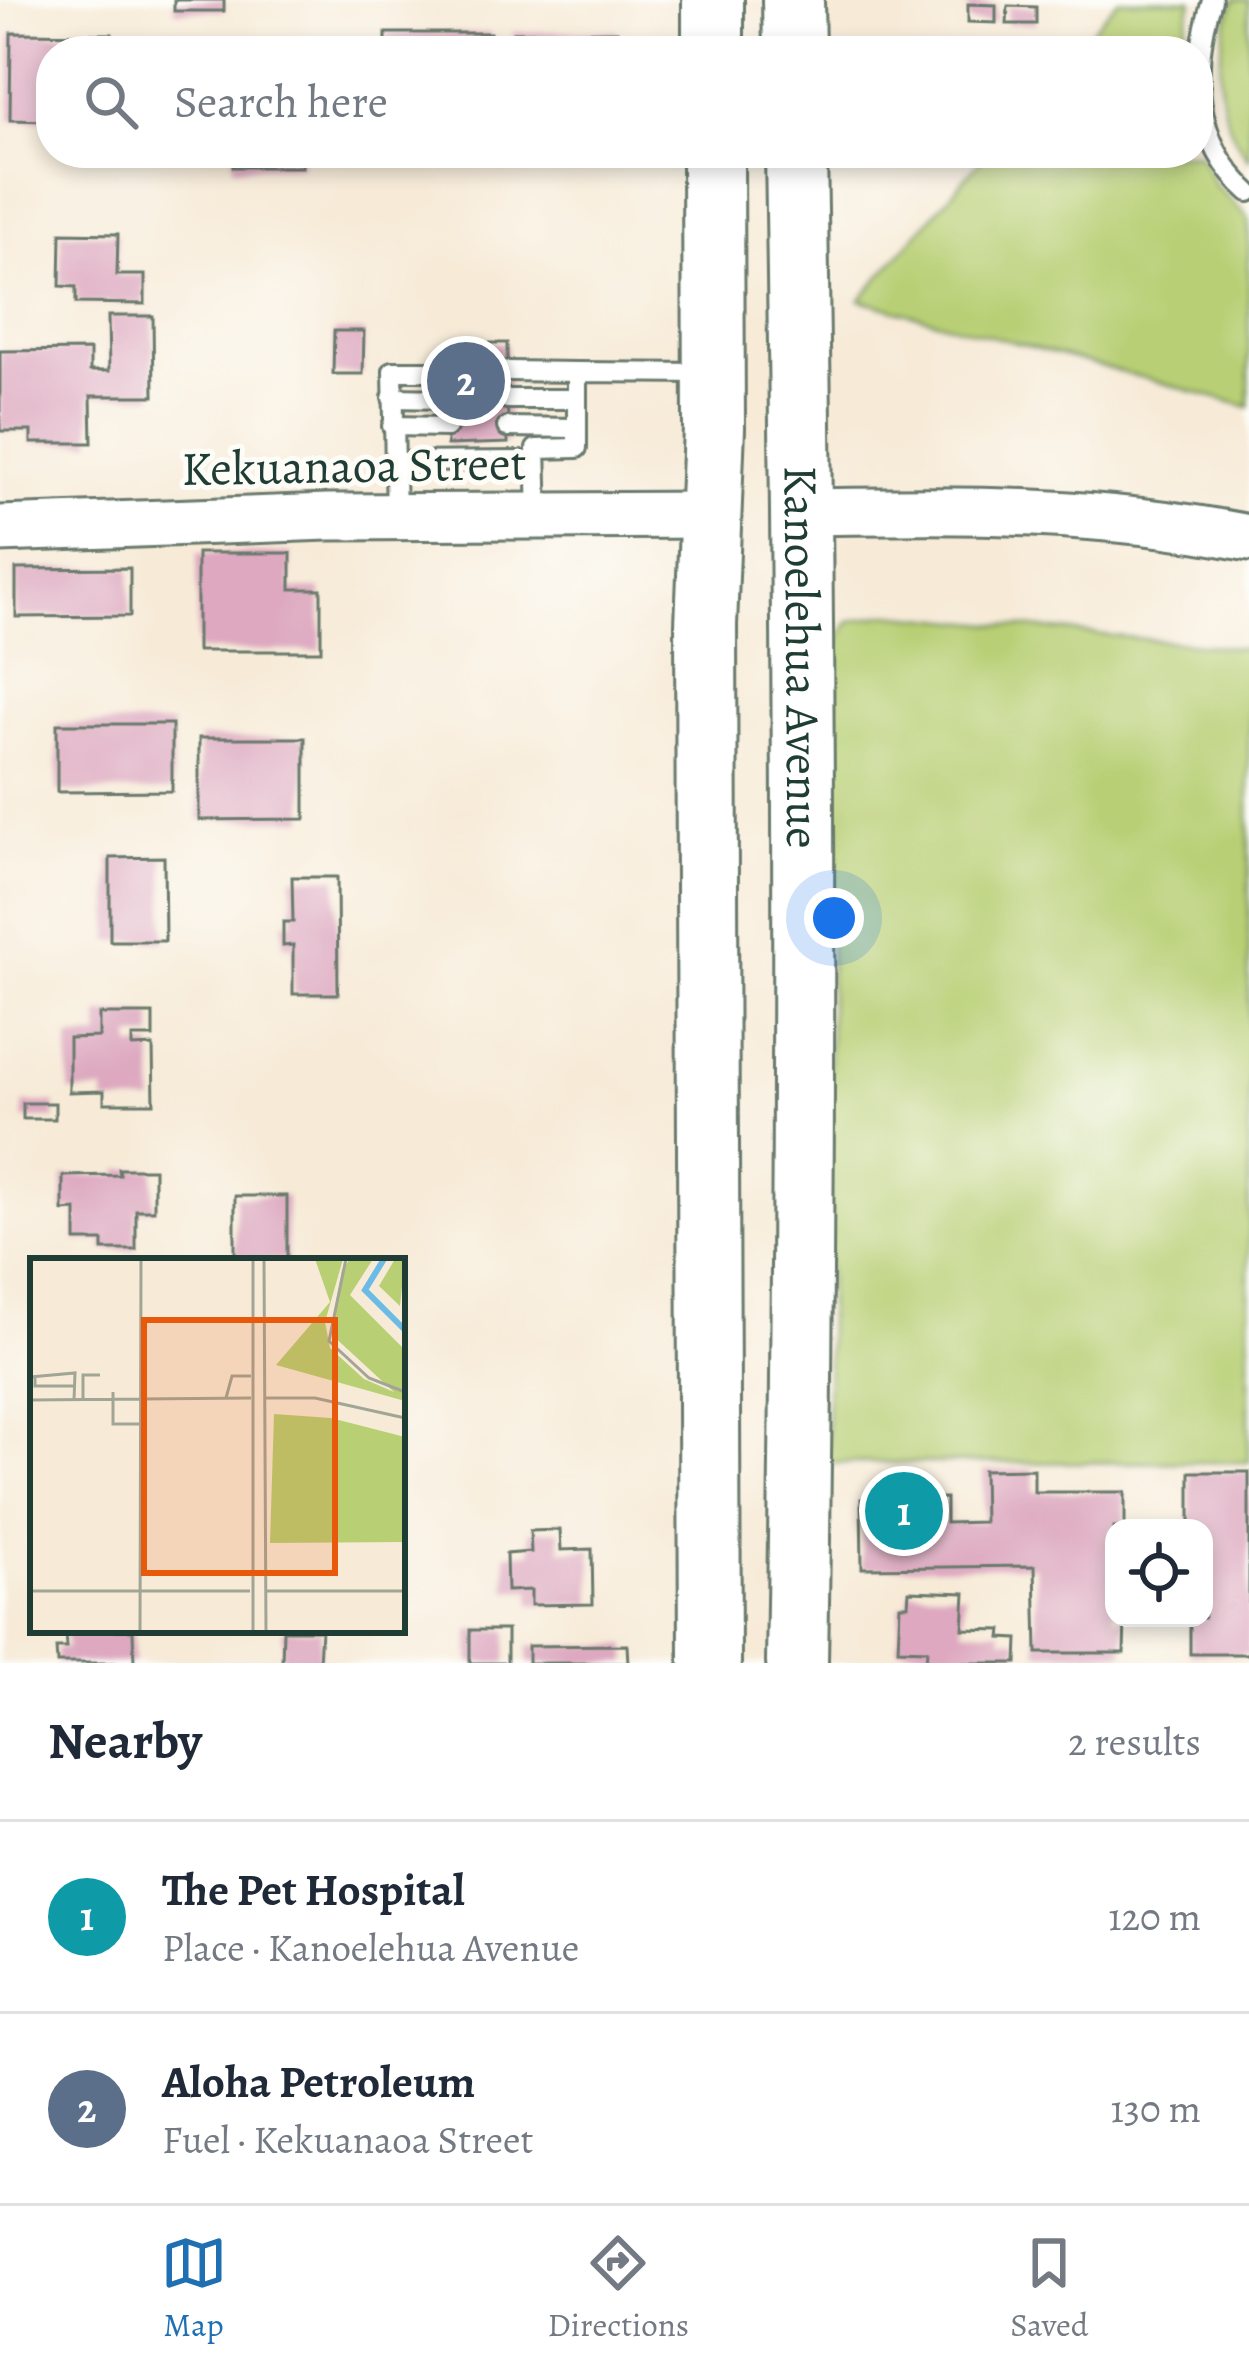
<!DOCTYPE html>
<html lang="en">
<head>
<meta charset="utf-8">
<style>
  :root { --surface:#fff; --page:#f6f6f7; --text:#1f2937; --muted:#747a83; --line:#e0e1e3; --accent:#1f6fb2 }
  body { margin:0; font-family:Alegreya,serif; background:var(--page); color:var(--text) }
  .controls { position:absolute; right:36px; bottom:36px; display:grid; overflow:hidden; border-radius:24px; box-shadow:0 6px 18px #0003 }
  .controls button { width:108px; height:108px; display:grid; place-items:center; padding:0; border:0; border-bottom:3px solid var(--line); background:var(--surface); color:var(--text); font:60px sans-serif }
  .you { position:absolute; left:834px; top:918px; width:42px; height:42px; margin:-30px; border:9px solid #fff; border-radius:50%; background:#1a73e8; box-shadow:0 0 0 18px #1a73e833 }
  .badge { display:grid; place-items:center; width:78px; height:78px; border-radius:50%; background:var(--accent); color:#fff; font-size:39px; font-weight:700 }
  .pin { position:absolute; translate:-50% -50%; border:6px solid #fff; box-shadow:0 3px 12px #0006 }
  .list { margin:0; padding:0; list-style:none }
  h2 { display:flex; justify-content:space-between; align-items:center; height:156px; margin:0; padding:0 48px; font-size:51px }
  h2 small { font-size:39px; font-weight:400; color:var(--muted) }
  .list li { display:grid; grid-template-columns:78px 1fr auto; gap:36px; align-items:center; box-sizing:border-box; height:192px; padding:0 48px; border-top:3px solid var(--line) }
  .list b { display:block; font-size:45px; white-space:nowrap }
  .list p { margin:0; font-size:39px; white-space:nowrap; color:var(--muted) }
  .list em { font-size:39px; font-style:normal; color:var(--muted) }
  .icon { flex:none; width:66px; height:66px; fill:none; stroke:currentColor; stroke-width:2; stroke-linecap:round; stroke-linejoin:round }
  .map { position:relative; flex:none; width:1249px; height:1663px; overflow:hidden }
  .search { position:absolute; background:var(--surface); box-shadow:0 6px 18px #0003; left:36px; right:36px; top:36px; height:132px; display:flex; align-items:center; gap:30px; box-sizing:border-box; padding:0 42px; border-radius:48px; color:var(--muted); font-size:45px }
  .sheet { height:540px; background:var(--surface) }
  nav { display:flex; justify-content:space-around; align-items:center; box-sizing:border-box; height:168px; border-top:3px solid var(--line); background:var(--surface); font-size:33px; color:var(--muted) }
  nav a { display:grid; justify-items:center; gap:6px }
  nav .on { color:var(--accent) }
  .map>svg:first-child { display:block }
</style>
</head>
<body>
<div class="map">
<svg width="1249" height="1663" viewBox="0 0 1249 1663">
  <rect width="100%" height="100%" fill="#fdfcf7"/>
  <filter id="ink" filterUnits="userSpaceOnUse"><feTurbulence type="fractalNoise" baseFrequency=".00833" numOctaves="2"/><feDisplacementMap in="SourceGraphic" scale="24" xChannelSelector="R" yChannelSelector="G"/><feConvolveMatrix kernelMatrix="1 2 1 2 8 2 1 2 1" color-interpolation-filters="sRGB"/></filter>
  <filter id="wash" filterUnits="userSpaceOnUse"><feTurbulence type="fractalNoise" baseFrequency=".004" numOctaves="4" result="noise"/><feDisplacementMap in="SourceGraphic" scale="48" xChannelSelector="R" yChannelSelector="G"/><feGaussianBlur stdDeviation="2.7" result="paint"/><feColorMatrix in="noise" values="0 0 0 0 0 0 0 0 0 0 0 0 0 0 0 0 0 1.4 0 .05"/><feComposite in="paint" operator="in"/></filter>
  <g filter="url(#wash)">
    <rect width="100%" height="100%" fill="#f7ebd8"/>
    <g fill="#b8cf74" stroke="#6c8654" stroke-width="3">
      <polygon points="1118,0 1192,0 1181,51 1074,51"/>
      <path d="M1234,0h15v159c-38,-47 -34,-105 -15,-159z"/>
      <polygon points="987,153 1198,153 1215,185 1249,218 1249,407 860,300"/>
      <polygon points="888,614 1249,649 1249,1462 827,1463 832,649 850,621"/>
    </g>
    <g id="blocks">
      <g fill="#dda8c0">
        <rect x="174" y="0" width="50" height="11"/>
        <polygon points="968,4 996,5 996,23 968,22"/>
        <polygon points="1008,6 1036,7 1036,24 1007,24"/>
        <polygon points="617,31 617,51 513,51 513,32"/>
        <polygon points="11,33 112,34 112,51 51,51 51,121 10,120"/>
        <rect x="386" y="33" width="104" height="18"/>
        <rect x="233" y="153" width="69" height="14"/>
        <polygon points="61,233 118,234 117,275 145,275 145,304 76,303 76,287 60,286"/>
        <polygon points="108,316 153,316 154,396 91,396 92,443 31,443 31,431 0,431 0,351 90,350 90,371 109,371"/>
        <polygon points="334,331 364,331 363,374 333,374"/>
        <polygon points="447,343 507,343 508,443 447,445"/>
        <polygon points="197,553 291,553 291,589 321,589 321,651 197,651"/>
        <polygon points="130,568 130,616 16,617 16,569"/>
        <polygon points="57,724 172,724 172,791 57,792"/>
        <polygon points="199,738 305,738 305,819 199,820"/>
        <polygon points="164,857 165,941 110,941 110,858"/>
        <polygon points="292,877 337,877 338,994 293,994 293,945 283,946 283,922 293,922"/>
        <polygon points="99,1014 153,1014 153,1037 132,1037 132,1047 153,1046 154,1103 104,1103 104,1091 69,1092 69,1038 99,1037"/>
        <rect x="23" y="1103" width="32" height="16"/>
        <polygon points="119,1169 154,1169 154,1210 136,1210 136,1250 103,1250 103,1241 76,1241 76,1210 63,1211 63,1176 120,1175"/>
        <rect x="235" y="1196" width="52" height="65"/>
        <polygon points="1034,1469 1034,1492 1125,1492 1125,1528 1114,1528 1114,1618 1125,1618 1124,1653 1037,1653 1035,1566 862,1568 861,1499 946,1498 946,1523 984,1522 983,1470"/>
        <polygon points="1190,1472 1249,1472 1249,1654 1190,1654 1190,1618 1204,1618 1204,1528 1190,1528"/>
        <polygon points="560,1530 561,1550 592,1549 593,1604 531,1605 531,1590 507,1591 506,1554 531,1552 530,1531"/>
        <polygon points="909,1591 965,1593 963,1629 1002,1630 1001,1638 1018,1639 1017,1663 926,1663 927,1650 898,1649 900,1605 908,1605"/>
        <polygon points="65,1630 133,1630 134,1663 57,1663 56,1648 66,1648"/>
        <polygon points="283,1630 321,1630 319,1663 282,1663"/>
        <rect x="470" y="1630" width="37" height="33"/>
        <polygon points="627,1645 628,1663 528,1663 528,1646"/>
      </g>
    </g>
  </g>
  <g filter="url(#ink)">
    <use href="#blocks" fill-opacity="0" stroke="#6b7a6d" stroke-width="3"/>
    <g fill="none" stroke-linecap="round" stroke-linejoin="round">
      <g stroke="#6b7a6d" stroke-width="24">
        <g id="service">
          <path d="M1212,0c-21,67 -19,143 37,192"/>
          <polyline points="507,371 577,372"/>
          <polyline points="392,398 447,399"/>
          <polyline points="507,399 577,399"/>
          <polyline points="392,426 447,427"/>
          <polyline points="507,427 576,428"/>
          <polyline points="392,462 536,461"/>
          <polyline points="538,516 536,449 577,448 577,372 707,373"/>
          <polyline points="396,518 393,371 447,371"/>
        </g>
      </g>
      <g stroke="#6b7a6d" stroke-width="51">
        <g id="tertiary">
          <path d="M801,512c159,-2 290,-5 448,26"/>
          <polyline points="0,529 328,517 711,515"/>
        </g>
      </g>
      <g stroke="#6b7a6d" stroke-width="66">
        <g id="trunk">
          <polyline points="713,0 713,51"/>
          <polyline points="793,0 794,51"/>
          <path id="s1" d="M796,153c9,504 10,1006 1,1510"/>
          <polyline points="710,1663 706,625 714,428 713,153"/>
        </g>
      </g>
      <use href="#service" stroke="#fff" stroke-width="18"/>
      <use href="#tertiary" stroke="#fff" stroke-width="45"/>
      <use href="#trunk" stroke="#fff" stroke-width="60"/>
    </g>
  </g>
  <g text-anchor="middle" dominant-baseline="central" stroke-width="10" stroke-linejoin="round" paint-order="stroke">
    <g font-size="48" fill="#1f3d34" stroke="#fdfcf7">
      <text transform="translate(354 466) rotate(-1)">Kekuanaoa Street</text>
      <text stroke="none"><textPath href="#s1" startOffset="504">Kanoelehua Avenue</textPath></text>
    </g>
  </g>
  <g transform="translate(30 1258)">
    <rect width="375" height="375" fill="#f7ebd8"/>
    <path d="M285,1h28l-18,63 5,26 34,31 30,13 -64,-59 12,-63 8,-11h23l-23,36 55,55v51l-129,-36 54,-63zM365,1h10l-5,47 -21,-20zM244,156l57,4 74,19v105l-135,1z" fill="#b8cf74"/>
    <path fill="none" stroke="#6abbe5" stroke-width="6" d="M354,1l-19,31 40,40"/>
    <path fill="none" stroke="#a1a596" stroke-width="3" d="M234,1l2,373M316,1l-17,82 40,37 36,14M0,119l45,-4 -1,27M5,119v9h40M83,134v32h28M196,140l6,-22h19M236,140h49l90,20M0,142l221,-2M53,142v-25h17M0,333h220M235,333h140M110,374l1,-373M223,374v-373"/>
    <path fill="#e8590c" fill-opacity="0.15" stroke="#e8590c" stroke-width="6" d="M114,62h191v253h-191z"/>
    <rect width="375" height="375" fill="none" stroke="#1f3d34" stroke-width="6"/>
  </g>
</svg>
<div class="controls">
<button><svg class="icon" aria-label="locate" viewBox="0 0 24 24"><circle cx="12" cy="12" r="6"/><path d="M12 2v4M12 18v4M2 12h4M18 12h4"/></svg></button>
</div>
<div class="you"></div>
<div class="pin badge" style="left:904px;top:1511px;background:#0f9aa8">1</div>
<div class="pin badge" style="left:466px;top:381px;background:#5c6f8a">2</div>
<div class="search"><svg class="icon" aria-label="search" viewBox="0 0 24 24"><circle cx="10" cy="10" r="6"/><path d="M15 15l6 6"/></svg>Search here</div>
</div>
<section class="sheet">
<h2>Nearby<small>2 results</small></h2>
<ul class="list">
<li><span class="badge" style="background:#0f9aa8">1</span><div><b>The Pet Hospital</b><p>Place · Kanoelehua Avenue</p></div><em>120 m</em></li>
<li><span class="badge" style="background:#5c6f8a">2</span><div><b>Aloha Petroleum</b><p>Fuel · Kekuanaoa Street</p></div><em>130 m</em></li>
</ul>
</section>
<nav>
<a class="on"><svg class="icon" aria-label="map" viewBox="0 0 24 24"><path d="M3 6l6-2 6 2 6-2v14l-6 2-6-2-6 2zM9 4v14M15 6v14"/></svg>Map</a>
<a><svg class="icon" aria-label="directions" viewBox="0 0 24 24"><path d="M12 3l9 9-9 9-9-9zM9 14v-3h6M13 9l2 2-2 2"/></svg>Directions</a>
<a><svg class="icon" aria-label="saved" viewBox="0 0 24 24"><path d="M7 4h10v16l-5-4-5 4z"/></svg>Saved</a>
</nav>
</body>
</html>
